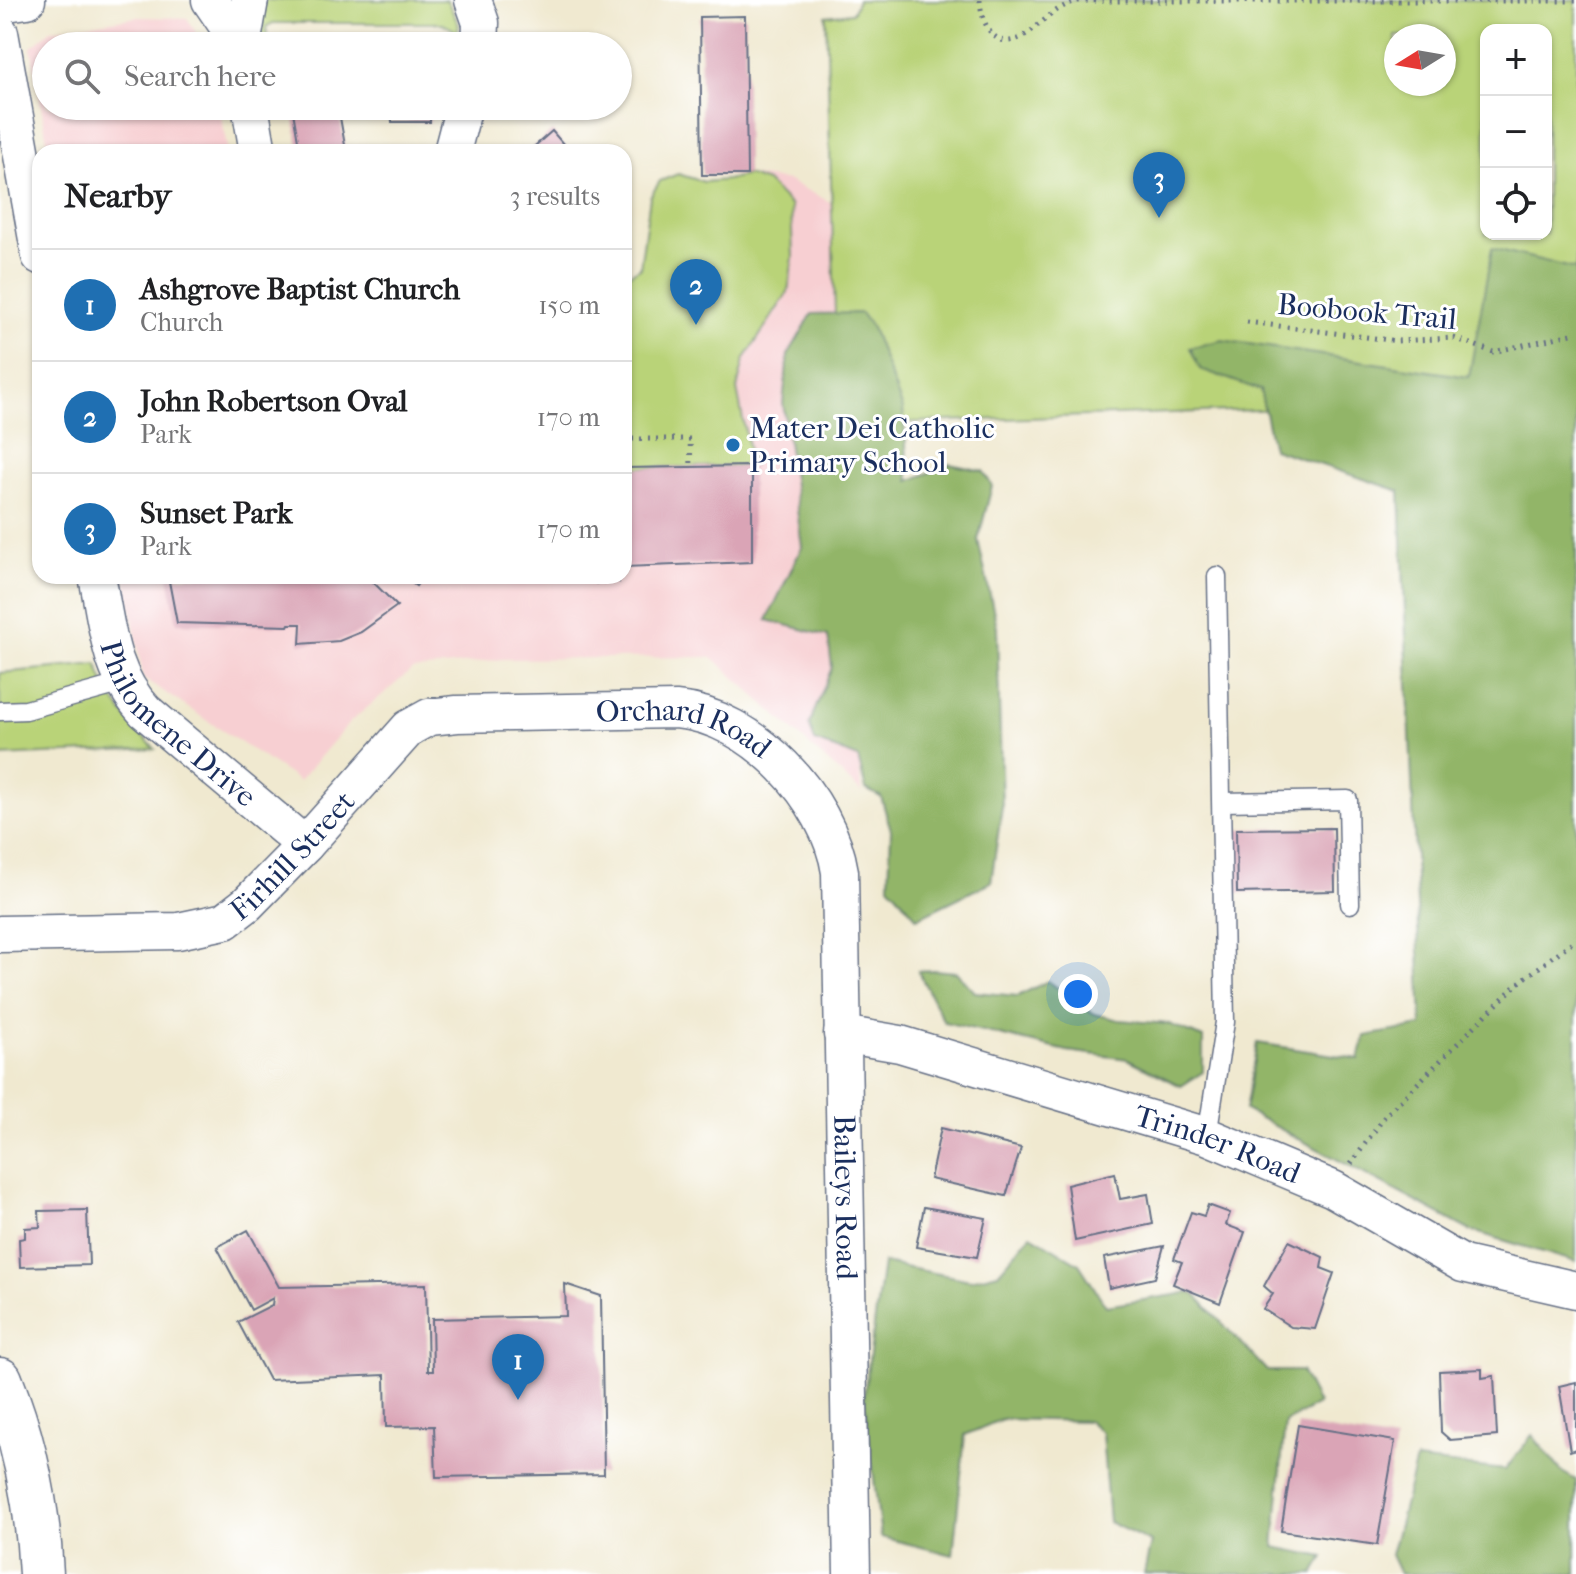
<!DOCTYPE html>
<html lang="en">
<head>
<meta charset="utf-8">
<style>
  :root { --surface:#fff; --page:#f6f6f6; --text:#202124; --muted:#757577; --line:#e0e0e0; --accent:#1f6fb2 }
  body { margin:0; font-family:"IM FELL French Canon",serif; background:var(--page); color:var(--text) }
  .controls { position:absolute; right:24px; top:24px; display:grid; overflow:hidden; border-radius:16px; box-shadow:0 2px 6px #0004 }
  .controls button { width:72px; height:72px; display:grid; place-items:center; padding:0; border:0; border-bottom:2px solid var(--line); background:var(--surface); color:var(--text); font:40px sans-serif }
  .compass { position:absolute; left:1384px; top:24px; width:72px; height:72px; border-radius:50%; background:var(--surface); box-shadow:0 2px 6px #0004; rotate:259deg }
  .you { position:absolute; left:1078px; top:994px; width:28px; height:28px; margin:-20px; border:6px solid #fff; border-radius:50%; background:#1a73e8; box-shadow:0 0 0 12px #1a73e833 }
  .badge { display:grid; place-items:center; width:52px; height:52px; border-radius:50%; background:var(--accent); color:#fff; font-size:26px; font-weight:700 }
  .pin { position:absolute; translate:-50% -66px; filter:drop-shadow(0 2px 4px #0008) }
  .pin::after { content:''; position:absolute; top:42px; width:28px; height:24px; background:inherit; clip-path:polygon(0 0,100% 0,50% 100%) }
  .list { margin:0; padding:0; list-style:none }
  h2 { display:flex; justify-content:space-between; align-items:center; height:104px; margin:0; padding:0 32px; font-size:34px }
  h2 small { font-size:26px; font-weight:400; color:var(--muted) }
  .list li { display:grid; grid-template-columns:52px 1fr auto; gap:24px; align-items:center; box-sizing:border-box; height:112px; padding:0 32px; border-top:2px solid var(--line) }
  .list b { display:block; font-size:30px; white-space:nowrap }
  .list p { margin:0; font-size:26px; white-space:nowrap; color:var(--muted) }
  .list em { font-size:26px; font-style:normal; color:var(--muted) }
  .icon { flex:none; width:44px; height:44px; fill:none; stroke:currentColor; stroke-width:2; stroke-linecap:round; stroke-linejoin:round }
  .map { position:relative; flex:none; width:1576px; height:1574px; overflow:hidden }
  .search { position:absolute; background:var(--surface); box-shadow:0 2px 6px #0004; left:32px; top:32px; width:600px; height:88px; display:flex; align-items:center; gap:20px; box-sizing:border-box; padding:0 28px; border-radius:44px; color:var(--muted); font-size:30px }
  .panel { position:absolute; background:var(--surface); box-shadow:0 2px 6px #0004; left:32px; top:144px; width:600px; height:440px; border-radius:24px }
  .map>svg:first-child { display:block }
</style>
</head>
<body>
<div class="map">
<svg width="1576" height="1574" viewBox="0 0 1576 1574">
  <rect width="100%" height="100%" fill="#fff"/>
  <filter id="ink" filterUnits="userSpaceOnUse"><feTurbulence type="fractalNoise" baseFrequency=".0125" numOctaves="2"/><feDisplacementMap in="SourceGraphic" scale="16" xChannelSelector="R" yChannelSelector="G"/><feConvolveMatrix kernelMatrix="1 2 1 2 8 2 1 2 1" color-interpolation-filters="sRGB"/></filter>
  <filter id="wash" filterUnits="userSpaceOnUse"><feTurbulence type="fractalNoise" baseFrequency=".006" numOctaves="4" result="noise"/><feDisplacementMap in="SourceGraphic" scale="32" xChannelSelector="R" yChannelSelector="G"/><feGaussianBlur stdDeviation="1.8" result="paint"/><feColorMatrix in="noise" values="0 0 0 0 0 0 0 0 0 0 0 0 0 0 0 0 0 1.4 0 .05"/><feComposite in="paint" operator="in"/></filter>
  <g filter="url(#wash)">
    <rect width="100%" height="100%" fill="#f0e9d0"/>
    <g fill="#f7cfd2">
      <polygon points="138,17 187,18 204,46 46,46 46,106 219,106 228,152 49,152 31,47 51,30"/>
      <polygon points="678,174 704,182 727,180 747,175 789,181 832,203 835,313 861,792 712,657 503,659 412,670 350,722 299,781 143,678 125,576 624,576 624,277 640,268 650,197 660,181"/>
    </g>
    <g fill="#b9d378" stroke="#6a816b" stroke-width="2" fill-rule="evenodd">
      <polygon points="264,0 447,0 459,25 454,46 454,30 442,23 273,23 266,27 268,46 257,46"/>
      <path d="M858,0h718v1262l-67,-861 -620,22 -54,-110 -9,-297 26,-3zM1486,30h60v204h-60zM1396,36h48v48h-48z"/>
      <polygon points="678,174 704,182 727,180 747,175 767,182 791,206 793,257 788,292 744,360 737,389 752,466 624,468 624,277 640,268 650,197 660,181"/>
      <path d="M97,664c11,35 33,59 58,85l-155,7v-83z"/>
    </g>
    <g fill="#92b568" stroke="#567263" stroke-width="2">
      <polygon points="1492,248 1576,269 1576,1262 1469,1230 1245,1110 1257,1043 1359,1059 1365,1036 1422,1026 1400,491 1273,449 1260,390 1200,369 1190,348 1222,340 1469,377"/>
      <polygon points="861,313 872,328 903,409 909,481 950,464 983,471 992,486 978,540 997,627 1002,807 991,882 917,918 889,885 891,830 881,797 866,789 858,758 815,741 809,725 832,667 828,636 767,620 802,547 783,403 788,355 812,314"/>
      <polygon points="933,970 956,972 975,992 1018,996 1048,981 1094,1014 1119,1020 1169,1024 1203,1038 1203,1072 1181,1086 1128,1059 1067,1051 944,1022 918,971"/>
      <polygon points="1031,1235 1079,1264 1106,1306 1193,1292 1267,1371 1301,1371 1318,1404 1285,1422 1274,1547 1324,1557 1314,1574 1144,1574 1151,1542 1109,1522 1102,1433 1089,1421 1002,1419 965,1435 953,1555 881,1537 864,1395 883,1263 970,1280 998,1273"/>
      <polygon points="1532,1435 1562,1472 1576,1480 1576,1574 1400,1574 1391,1555 1416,1460 1505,1470"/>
    </g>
    <g id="blocks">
      <g fill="#daa4b6">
        <polygon points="745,16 747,175 702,175 700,17"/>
        <polygon points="428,42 428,46 362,46 362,43"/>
        <polygon points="292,106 338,106 346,151 309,152 307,145 299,146"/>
        <polygon points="391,106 430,106 430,122 392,122"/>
        <polygon points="552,131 570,152 528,152"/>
        <polygon points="752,466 752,562 624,567 624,468"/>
        <polygon points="168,576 367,576 397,606 361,632 339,641 300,644 301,624 289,624 288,626 177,623"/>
        <polygon points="402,576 423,576 416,586"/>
        <polygon points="1334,828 1335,891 1237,893 1236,829"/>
        <polygon points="941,1128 1021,1148 1006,1196 930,1179"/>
        <polygon points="1115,1173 1120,1199 1148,1194 1153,1224 1075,1241 1067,1185"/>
        <polygon points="1208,1205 1230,1213 1226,1225 1245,1232 1220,1303 1173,1284 1182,1262 1174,1259 1191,1212 1204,1216"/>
        <polygon points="924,1207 986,1218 977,1257 916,1247"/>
        <polygon points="87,1210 89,1265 20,1267 19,1239 25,1238 25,1228 40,1227 39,1211"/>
        <polygon points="248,1230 279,1287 426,1284 428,1371 433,1371 432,1319 566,1316 565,1284 601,1296 604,1474 436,1477 434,1426 386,1427 385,1375 269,1380 238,1322 272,1305 273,1298 251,1310 217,1247"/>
        <polygon points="1289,1241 1323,1257 1321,1268 1334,1273 1315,1329 1291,1327 1263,1309 1273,1294 1264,1286"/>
        <polygon points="1164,1246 1155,1278 1109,1288 1104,1258"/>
        <polygon points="1482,1369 1482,1378 1494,1376 1497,1436 1450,1440 1441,1432 1439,1371"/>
        <polygon points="1576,1382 1576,1449 1570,1451 1559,1386"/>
        <polygon points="1298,1425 1395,1441 1377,1545 1281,1531"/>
      </g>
    </g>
  </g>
  <g filter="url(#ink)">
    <use href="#blocks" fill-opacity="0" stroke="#667086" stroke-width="2"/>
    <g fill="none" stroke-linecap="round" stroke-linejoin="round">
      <g stroke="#667086" stroke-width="21">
        <g id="service">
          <polyline points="0,711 26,710 123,683"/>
          <polyline points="1222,802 1348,800 1350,904"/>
          <polyline points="1207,1136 1225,1022 1217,576"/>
        </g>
      </g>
      <g stroke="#667086" stroke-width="39">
        <g id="minor">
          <polyline points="210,0 225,22 237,46"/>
          <polyline points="473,0 481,23 480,46"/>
          <polyline points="0,4 27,0"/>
          <polyline points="0,33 40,256"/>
          <polyline points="242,46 250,0"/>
          <polyline points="250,106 258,152"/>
          <polyline points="452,152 464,106"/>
          <path id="s1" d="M97,576c10,49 12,97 48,135l160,134"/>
          <path id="s2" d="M0,934l178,-3 47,-10 22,-17 58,-59 104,-117 20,-11 28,-3 219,-4c77,6 153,89 164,162l12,702"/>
          <path id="s3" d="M842,1034l58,10 307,92 126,53 130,75 113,26"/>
        </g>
      </g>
      <g stroke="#667086" stroke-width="47">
        <path id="primary" d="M0,1380c25,62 38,127 41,194"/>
      </g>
      <g stroke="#667086" stroke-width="5" stroke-dasharray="2 6" stroke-linecap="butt">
        <path d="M980,0c1,20 12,49 37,39 22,-9 32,-30 60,-38h499"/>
        <polyline points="1247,322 1397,341 1454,338 1493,352 1576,333"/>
        <polyline points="624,439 690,439 691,467"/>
        <polyline points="590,576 595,582 620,581"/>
        <polyline points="1351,1164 1385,1116 1516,985 1576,939"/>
      </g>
      <use href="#service" stroke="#fff" stroke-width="18"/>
      <use href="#minor" stroke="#fff" stroke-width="36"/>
      <use href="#primary" stroke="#fff" stroke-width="44"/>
    </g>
  </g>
  <circle fill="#1f6fb2" stroke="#fff" stroke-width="3" cx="733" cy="445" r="8"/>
  <g text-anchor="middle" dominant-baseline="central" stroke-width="6" stroke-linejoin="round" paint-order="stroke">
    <g font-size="30" fill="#1b2f5e" stroke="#fff">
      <text transform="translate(1367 312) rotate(5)">Boobook Trail</text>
      <text stroke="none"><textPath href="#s1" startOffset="176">Philomene Drive</textPath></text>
      <text stroke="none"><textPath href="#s2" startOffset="774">Orchard Road</textPath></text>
      <text stroke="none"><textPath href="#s2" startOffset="320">Firhill Street</textPath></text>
      <text stroke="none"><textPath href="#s3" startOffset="392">Trinder Road</textPath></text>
      <text stroke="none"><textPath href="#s2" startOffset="1334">Baileys Road</textPath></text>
    </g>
    <g font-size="30" fill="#1b2f5e" stroke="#fff" text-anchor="start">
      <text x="749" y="428">Mater Dei Catholic<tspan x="749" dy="34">Primary School</tspan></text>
    </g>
  </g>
</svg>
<div class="controls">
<button>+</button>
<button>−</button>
<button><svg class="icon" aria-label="locate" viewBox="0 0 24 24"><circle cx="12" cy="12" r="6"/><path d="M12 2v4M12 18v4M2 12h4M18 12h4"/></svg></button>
</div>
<svg class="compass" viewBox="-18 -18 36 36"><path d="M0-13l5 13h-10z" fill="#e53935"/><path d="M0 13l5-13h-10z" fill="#757577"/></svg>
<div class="you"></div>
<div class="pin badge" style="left:518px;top:1400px">1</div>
<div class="pin badge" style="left:696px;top:325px">2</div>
<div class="pin badge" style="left:1159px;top:218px">3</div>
<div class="search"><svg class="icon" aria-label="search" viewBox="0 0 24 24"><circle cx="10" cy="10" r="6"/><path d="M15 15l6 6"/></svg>Search here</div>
<section class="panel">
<h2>Nearby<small>3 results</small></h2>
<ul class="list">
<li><span class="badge">1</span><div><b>Ashgrove Baptist Church</b><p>Church</p></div><em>150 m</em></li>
<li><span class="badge">2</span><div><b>John Robertson Oval</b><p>Park</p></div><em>170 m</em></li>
<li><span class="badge">3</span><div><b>Sunset Park</b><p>Park</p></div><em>170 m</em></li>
</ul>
</section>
</div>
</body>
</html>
